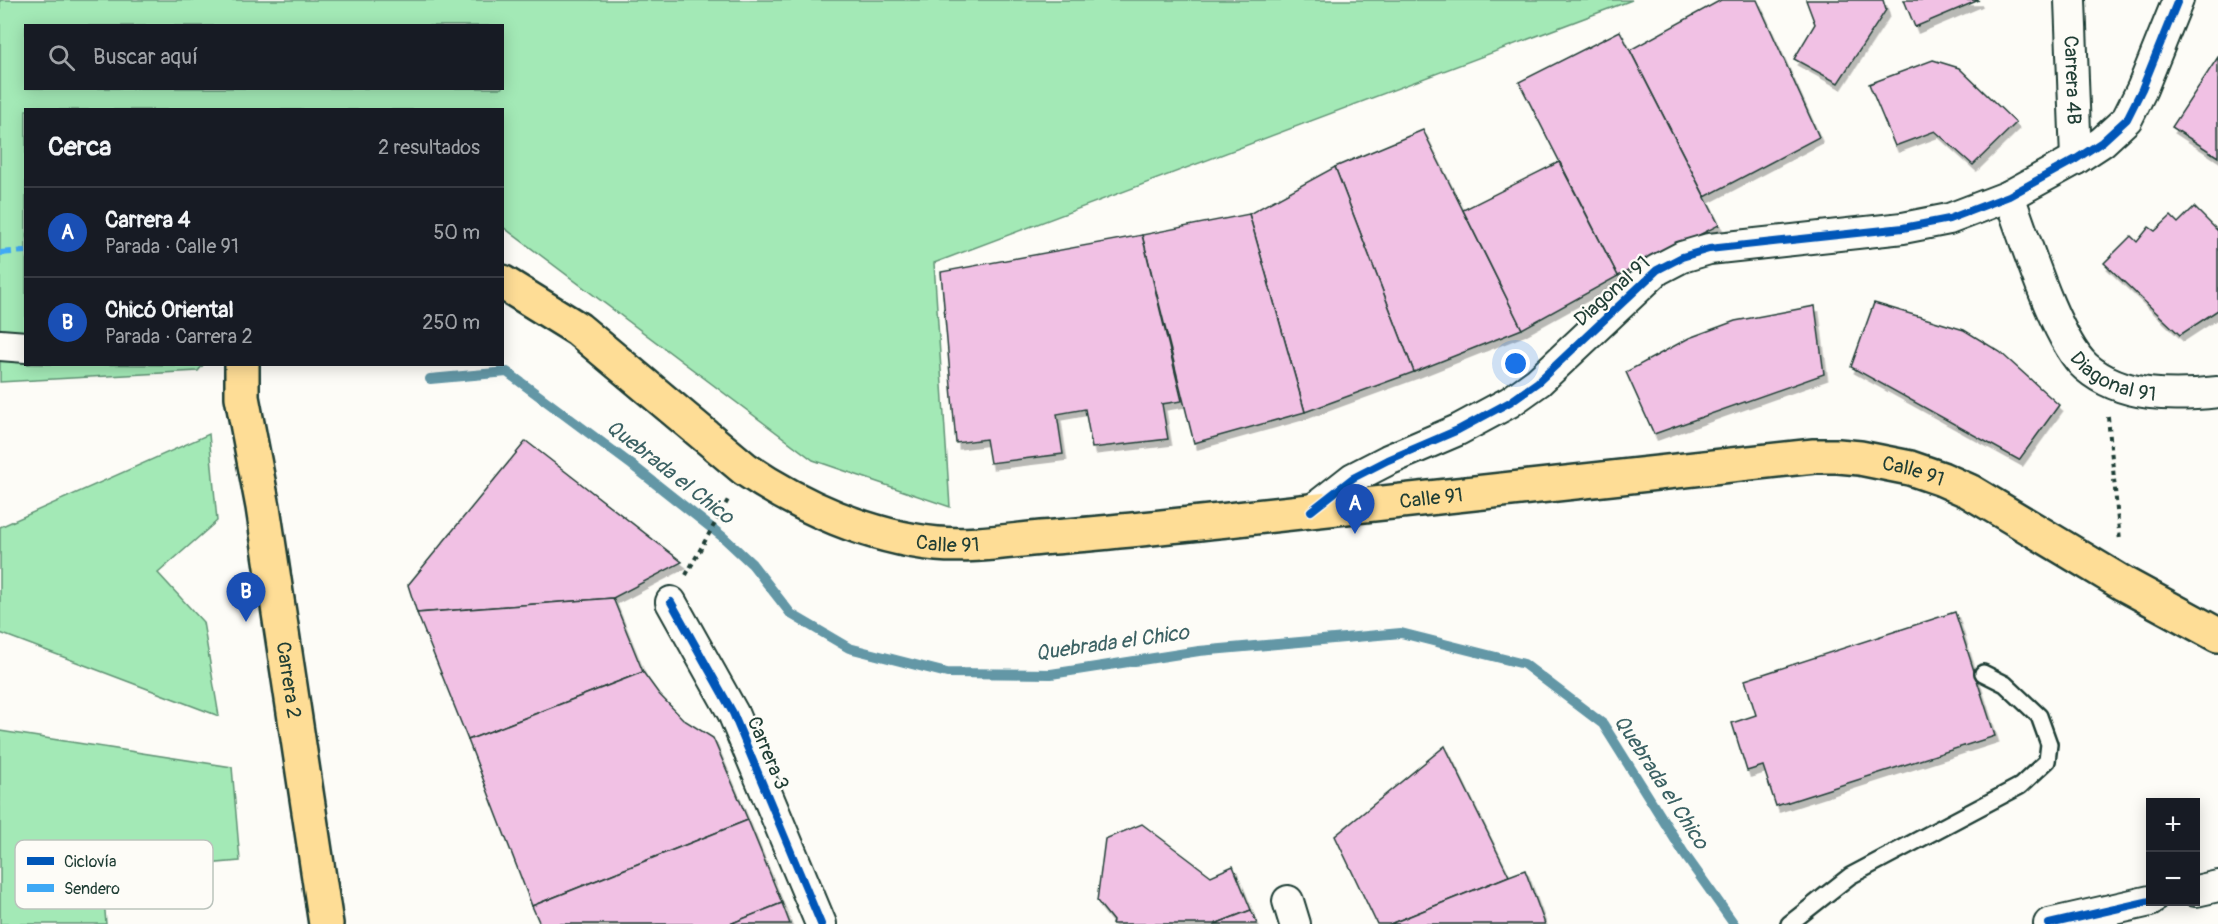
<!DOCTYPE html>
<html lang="es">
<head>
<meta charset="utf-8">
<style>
  :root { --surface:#171b24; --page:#242831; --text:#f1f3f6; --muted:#9ea1a6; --line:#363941; --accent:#db2777 }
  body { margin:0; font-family:Pangolin,sans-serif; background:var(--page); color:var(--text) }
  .controls { position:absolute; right:18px; bottom:18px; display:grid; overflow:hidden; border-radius:0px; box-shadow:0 3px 15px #0003 }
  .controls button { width:54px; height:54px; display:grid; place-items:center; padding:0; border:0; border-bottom:2px solid var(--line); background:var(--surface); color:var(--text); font:30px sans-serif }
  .you { position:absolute; left:1516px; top:364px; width:21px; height:21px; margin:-15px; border:4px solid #fff; border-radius:50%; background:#1a73e8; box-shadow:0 0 0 9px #1a73e833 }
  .badge { display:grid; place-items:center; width:39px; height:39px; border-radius:50%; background:var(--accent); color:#fff; font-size:20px; font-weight:700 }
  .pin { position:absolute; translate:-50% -50px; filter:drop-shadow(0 2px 3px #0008) }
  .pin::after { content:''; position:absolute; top:32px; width:21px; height:18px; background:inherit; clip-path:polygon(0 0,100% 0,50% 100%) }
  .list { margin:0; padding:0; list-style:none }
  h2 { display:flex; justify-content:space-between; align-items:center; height:78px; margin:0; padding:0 24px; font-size:26px }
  h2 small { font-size:20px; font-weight:400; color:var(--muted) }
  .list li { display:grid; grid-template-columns:39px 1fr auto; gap:18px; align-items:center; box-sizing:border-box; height:90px; padding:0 24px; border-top:2px solid var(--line) }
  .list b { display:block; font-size:22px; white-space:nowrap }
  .list p { margin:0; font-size:20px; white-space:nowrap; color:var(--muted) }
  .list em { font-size:20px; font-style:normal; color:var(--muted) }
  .icon { flex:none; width:33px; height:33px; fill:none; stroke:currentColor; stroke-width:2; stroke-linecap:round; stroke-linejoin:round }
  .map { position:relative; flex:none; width:2218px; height:924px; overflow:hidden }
  .search { position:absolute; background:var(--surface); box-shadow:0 3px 15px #0003; left:24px; top:24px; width:480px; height:66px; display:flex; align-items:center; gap:15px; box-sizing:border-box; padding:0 21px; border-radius:0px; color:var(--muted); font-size:22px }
  .panel { position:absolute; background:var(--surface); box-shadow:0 3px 15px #0003; left:24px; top:108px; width:480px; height:258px; border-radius:0px }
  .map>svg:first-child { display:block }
</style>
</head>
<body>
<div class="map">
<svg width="2218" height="924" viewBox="0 0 2218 924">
  <defs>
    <filter id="shadow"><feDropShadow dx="3.5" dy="6" stdDeviation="0" flood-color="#0004"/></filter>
  </defs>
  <rect width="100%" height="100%" fill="#fdfcf7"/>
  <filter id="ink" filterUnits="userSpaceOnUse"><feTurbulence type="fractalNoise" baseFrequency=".0167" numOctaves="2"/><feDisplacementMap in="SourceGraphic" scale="12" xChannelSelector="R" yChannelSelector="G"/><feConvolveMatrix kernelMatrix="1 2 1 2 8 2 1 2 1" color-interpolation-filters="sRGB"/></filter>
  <g filter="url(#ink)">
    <g fill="#a3e9b6" stroke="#619375" stroke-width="1.5" fill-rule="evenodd">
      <path d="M0,0h1632l-698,263 16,244 -137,-47 -310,-233 -1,-117h-476v254l177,1 -5,6 -198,11zM26,26h476v62h-476z"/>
      <polygon points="209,434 217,521 158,573 203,622 219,716 0,633 0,527"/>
      <polygon points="0,731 232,767 240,861 102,873 106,924 0,924"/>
    </g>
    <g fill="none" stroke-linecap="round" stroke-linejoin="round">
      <polyline stroke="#6397a6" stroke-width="10" points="430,379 507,372 632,465 723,537 752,564 791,614 849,648 947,673 1051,674 1199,651 1401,633 1524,664 1603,724 1685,855 1734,924"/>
    </g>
    <g fill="#f1c1e4" stroke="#1f3d34" stroke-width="1.5" filter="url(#shadow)">
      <polygon points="1721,0 1757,0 1819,137 1705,197 1630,50"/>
      <polygon points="1806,0 1883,0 1886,10 1838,83 1794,59 1815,24"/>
      <polygon points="1904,0 1979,0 1915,27"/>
      <polygon points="1620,31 1719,225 1618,276 1519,82"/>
      <polygon points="2218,57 2218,157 2172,127"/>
      <polygon points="1933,60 1959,68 2016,123 1973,165 1935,131 1895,146 1869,84"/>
      <polygon points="1423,130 1522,329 1414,372 1335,167"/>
      <polygon points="1559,162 1618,276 1522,329 1463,210"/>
      <polygon points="1335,167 1414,372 1305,412 1249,214"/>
      <polygon points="2194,207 2218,231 2218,310 2180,335 2104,263 2131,236 2137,242 2149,227 2155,231 2171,216 2178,223"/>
      <polygon points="1249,214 1305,412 1194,443 1142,235"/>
      <polygon points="1142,235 1182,401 1162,404 1168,439 1092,448 1085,409 1057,414 1063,454 990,463 986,439 956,443 941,272"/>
      <polygon points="1874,303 1964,330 2000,352 2059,405 2019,460 1851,367"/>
      <polygon points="1815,306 1824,374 1654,434 1626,372 1689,338 1735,321"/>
      <polygon points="526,441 682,562 613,598 417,613 408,585"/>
      <polygon points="613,598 643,672 468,740 417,613"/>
      <polygon points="1955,612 1995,736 1776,806 1763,766 1747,771 1732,723 1756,715 1745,680"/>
      <polygon points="643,672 659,694 684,720 713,738 748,820 532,906 468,740"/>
      <polygon points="1445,746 1509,876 1390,924 1377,924 1335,836"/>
      <polygon points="748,820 782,903 730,924 540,924 532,906"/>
      <polygon points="1142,824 1211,876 1233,866 1251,910 1215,924 1112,924 1113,921 1097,901 1105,839"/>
      <polygon points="1525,870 1545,924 1390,924 1509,876"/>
      <polygon points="782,903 790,924 730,924"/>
      <polygon points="1251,910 1257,924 1215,924"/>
    </g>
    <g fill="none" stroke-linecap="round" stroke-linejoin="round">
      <g stroke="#1f3d34" stroke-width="20">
        <polyline id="lane" points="1789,924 1850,876 2020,786 2047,761 2049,744 2039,716 2005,684 1983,673"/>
      </g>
      <g stroke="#1f3d34" stroke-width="34">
        <g id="street">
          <path id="s1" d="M2070,0l6,159"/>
          <path id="s2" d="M2009,196c15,40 47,145 77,171 36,31 88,30 132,25"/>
          <polyline points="0,345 26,347"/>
          <polyline points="1311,511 1353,478 1388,460 1458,430 1510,402 1538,382 1657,270 1682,257 1709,249 1903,228 1949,219 2009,196 2076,159 2102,142 2127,119 2142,89 2178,0"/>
          <polyline points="671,602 733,713 821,924"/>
          <polyline points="2196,891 2218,886"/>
          <polyline points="1288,901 1295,924"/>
          <polyline points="2049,924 2150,901"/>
        </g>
      </g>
      <g stroke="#1f3d34" stroke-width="38">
        <g id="primary">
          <path id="s3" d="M502,282l76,47 167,140c56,38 124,68 192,75 34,3 70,-3 104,-6 65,-5 130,-12 196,-19 192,-21 384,-42 577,-63h24l22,2 50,10 32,11 27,12 155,93 94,51"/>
          <path id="s4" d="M242,364v33l21,110 63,417"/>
        </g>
      </g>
      <g stroke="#1f3d34" stroke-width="4" stroke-dasharray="4.5 4.5" stroke-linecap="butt">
        <polyline points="2108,417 2120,541"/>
        <polyline points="686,575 729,498"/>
      </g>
      <use href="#lane" stroke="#fdfcf7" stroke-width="15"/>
      <use href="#street" stroke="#fdfcf7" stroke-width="30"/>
      <use href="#primary" stroke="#fedd96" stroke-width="33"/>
      <polyline stroke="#3fa9f5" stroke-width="6" stroke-dasharray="12 6" stroke-linecap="butt" points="0,253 26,251"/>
      <g stroke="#fdfcf7" stroke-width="11">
        <g id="cycleway">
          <polyline points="1311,511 1353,478 1388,460 1458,430 1510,402 1538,382 1657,270 1682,257 1709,249 1903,228 1949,219 2009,196 2076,159 2102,142 2127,119 2142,89 2178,0"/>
          <polyline points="671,602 733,713 821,924"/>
          <polyline points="2049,924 2150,901"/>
        </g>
      </g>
      <use href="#cycleway" stroke="#0057b8" stroke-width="8"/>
    </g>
  </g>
  <g text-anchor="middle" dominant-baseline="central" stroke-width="4.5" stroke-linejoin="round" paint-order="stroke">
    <g font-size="20" fill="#1f3d34" stroke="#fdfcf7">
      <text stroke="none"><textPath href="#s1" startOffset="80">Carrera 4B</textPath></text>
      <text transform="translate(1612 291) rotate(-42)">Diagonal 91</text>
      <text stroke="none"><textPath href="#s2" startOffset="218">Diagonal 91</textPath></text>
      <text stroke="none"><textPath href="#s3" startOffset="1498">Calle 91</textPath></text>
      <text stroke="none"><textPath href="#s3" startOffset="1012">Calle 91</textPath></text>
      <text stroke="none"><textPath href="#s3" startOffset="526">Calle 91</textPath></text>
      <text stroke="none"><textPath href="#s4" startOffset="320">Carrera 2</textPath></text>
      <text transform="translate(768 753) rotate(67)">Carrera 3</text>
    </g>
    <g font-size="21" font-style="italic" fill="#3c6264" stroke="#fdfcf7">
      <text transform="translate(670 472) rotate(38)">Quebrada el Chico</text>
      <text transform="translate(1112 643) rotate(-8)">Quebrada el Chico</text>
      <text transform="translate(1661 782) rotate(57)">Quebrada el Chico</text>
    </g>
  </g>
  <rect x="15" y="840" width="198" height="69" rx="9" fill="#fdfcf7" stroke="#bac3bc" stroke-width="1.5"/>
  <rect x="27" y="857" width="27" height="8" fill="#0057b8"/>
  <rect x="27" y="884" width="27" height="8" fill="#3fa9f5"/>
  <g font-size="16" fill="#1f3d34">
    <text x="64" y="867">Ciclovía</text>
    <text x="64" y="894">Sendero</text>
  </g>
</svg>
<div class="controls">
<button>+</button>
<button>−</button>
</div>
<div class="you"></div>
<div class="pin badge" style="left:1355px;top:534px;background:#1a4fb4">A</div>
<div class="pin badge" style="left:246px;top:622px;background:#1a4fb4">B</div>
<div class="search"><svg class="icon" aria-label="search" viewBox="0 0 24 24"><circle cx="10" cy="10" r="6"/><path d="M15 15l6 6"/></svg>Buscar aquí</div>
<section class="panel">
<h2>Cerca<small>2 resultados</small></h2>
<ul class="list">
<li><span class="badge" style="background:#1a4fb4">A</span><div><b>Carrera 4</b><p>Parada · Calle 91</p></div><em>50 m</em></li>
<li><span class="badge" style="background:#1a4fb4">B</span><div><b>Chicó Oriental</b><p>Parada · Carrera 2</p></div><em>250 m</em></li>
</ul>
</section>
</div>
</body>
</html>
